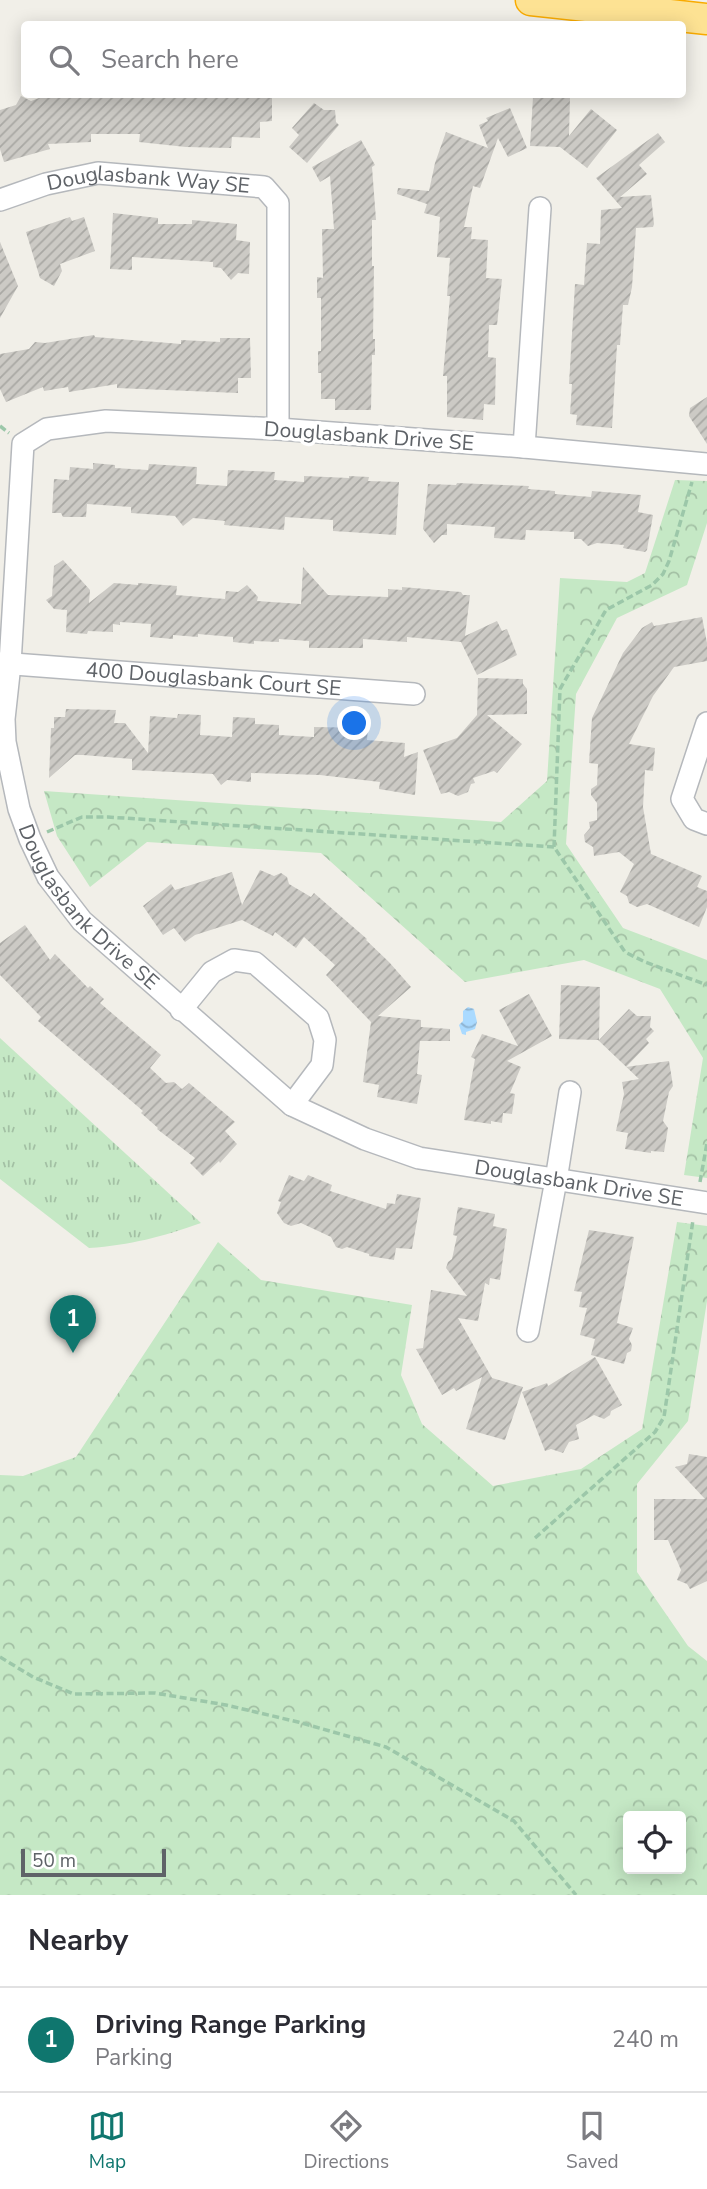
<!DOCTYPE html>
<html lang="en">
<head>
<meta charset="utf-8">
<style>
  :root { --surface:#fff; --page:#f7f7f7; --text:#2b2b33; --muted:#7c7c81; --line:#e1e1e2; --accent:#0f766e }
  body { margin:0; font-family:"Nunito Sans",sans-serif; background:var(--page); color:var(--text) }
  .controls { position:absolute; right:21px; bottom:21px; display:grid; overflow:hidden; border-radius:7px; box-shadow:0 4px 18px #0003 }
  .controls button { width:63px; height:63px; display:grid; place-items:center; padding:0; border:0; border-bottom:2px solid var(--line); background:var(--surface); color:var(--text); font:35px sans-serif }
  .scale { position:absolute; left:21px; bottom:18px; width:145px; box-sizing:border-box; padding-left:7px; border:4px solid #5f6368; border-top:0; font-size:19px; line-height:24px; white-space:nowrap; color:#5f6368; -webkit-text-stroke:5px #fff; paint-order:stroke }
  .you { position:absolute; left:355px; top:724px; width:24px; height:24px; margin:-18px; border:5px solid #fff; border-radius:50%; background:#1a73e8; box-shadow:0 0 0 10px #1a73e833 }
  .badge { display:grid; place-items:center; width:46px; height:46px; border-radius:50%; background:var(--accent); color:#fff; font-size:23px; font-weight:700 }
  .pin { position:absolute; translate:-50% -58px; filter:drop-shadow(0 2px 4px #0008) }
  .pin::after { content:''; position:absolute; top:37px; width:24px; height:21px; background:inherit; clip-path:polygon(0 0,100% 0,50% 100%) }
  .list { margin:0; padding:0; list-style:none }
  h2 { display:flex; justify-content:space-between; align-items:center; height:91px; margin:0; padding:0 28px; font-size:30px }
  h2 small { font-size:23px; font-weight:400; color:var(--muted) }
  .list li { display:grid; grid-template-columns:46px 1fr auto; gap:21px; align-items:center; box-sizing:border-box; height:105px; padding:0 28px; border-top:2px solid var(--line) }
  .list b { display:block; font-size:26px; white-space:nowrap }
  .list p { margin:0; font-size:23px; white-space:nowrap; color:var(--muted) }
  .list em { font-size:23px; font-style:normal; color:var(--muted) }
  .icon { flex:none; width:38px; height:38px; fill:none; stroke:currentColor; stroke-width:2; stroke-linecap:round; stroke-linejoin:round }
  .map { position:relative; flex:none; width:707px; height:1895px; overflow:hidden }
  .search { position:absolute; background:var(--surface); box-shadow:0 4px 18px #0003; left:21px; right:21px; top:21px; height:77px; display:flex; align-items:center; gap:18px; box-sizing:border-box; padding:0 24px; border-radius:7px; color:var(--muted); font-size:26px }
  .sheet { height:196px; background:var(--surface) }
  nav { display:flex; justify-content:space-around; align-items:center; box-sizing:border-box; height:98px; border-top:2px solid var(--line); background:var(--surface); font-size:19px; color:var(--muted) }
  nav a { display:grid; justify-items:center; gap:4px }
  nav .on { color:var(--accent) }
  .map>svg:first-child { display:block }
</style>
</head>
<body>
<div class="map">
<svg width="707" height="1895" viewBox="0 0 707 1895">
  <defs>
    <pattern id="grass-tufts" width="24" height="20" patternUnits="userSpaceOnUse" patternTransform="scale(1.75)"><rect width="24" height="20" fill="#c5e8c5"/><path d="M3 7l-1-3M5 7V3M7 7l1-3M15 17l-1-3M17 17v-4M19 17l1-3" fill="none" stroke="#a3c0a4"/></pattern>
    <pattern id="forest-crowns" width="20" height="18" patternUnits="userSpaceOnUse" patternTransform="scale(1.75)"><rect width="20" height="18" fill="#c5e8c5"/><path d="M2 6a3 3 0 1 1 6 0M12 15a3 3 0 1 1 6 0" fill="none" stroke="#a3c0a4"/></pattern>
    <pattern id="water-waves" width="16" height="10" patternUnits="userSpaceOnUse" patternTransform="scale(1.75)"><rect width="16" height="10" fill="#aadaff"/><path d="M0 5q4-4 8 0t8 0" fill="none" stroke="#8eb4d2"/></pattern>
    <pattern id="building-hatch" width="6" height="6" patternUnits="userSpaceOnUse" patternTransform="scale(1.75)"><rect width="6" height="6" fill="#cccac5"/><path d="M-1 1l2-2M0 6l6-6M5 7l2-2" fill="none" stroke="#a9a8a4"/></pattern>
  </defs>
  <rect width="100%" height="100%" fill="#f1efe8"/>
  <path fill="url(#grass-tufts)" d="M0,1038l201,185c-40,14 -70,22 -112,25l-89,-69z"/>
  <g fill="url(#forest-crowns)" fill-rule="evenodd">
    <polygon points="675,480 707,481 707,523 687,585 617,618 576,694 566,844 623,928 707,960 707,1178 684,1175 703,1058 660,989 584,960 465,982 321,853 147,842 90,887 57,836 44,791 501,822 547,781 560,578 627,582 645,573"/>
    <path d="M677,1222l30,4v75l-19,120 -51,63v88l51,74 19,15v234h-707v-420l23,1 53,-19 142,-215 43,38 151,25 -11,70 21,49 71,62 88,-17 61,-40zM628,1816h53v53h-53z"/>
  </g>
  <polygon fill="url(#water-waves)" points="468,1007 474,1009 477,1022 475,1029 466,1032 466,1035 462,1034 459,1025 463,1021 463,1011"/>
  <g fill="url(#building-hatch)">
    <polygon points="50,94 272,94 272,121 260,122 260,138 232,137 231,148 186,147 139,142 140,134 91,134 91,142 48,144 50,149 4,162 0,149 0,110 16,105 21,96 31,101"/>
    <polygon points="548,94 556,94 558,98 570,97 569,136 591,109 617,130 587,168 560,147 530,146 533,97 545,97"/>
    <polygon points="314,103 324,110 335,110 336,122 339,125 307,163 289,147 299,135 292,128"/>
    <polygon points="510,108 527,148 508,157 498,138 480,188 473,186 464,227 472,227 471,239 488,240 486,278 502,279 497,325 489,325 488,357 496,358 495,405 484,404 483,420 447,417 447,376 443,376 450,296 447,296 450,258 437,257 440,217 424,213 427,204 397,194 398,188 429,191 435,163 446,132 488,148 479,125 488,121 486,118"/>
    <polygon points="658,133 665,142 639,165 647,174 620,197 651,195 654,224 653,227 636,228 632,287 628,305 623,305 620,345 617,345 612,428 576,425 577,415 570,414 572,384 569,384 575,284 584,285 587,243 600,244 601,210 622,208 596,178"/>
    <polygon points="361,140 375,165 372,167 376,220 372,220 372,266 374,266 373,339 375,339 375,355 372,355 371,410 335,410 335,399 321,399 321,373 318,373 318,351 321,351 321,298 317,298 317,277 323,278 322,229 334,229 330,176 320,182 312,167"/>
    <polygon points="113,213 158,218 158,224 192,224 192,220 237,224 236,240 250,242 249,274 238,273 231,280 221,268 213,267 213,262 132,257 132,270 110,269"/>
    <polygon points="70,217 72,221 84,217 95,251 60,264 62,271 54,286 40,278 26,232"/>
    <polygon points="0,242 18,286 0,318"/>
    <polygon points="94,335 95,337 181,344 181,340 220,342 220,338 250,338 251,378 238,378 238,393 117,388 117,384 69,392 68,387 44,391 43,387 6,402 0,389 0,354 29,349 35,342 45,343"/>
    <polygon points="707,397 707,444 689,416 690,408"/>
    <polygon points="93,463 115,465 115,468 148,470 149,464 197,467 196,484 227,486 228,470 275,472 274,480 304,482 304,476 349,478 349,476 369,477 368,481 399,482 396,535 333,531 333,520 285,517 284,530 224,525 225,521 193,518 183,526 175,516 131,513 131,507 87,504 86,517 63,517 61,513 52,513 54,479 69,480 70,467 93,469"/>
    <polygon points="457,483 529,486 528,489 555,491 555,494 591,497 592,491 641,495 638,512 653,515 647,550 645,552 623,548 624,545 597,543 588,546 581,539 574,539 574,532 526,530 525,540 494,538 495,527 447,524 447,535 442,535 434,543 423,529 428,484 456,485"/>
    <polygon points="63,560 90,590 89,603 114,583 138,585 138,583 177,586 176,595 225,599 226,591 238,592 247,585 258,597 257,601 301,604 303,567 328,595 388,597 388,589 402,590 402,587 461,592 463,595 470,595 465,636 497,621 502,631 507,629 517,655 477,675 461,642 407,637 407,642 363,639 363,648 309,648 309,641 279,639 279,642 254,641 254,644 233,642 233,637 198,634 198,637 173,635 173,639 150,637 151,624 120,622 120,625 113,624 113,632 88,631 87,634 66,632 67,610 54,609 46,600 52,596 54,566"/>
    <polygon points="702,617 707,643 707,661 674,667 653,696 629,744 655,748 653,771 645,770 643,807 651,854 702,876 697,887 707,891 707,907 699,927 647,904 637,907 629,903 627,896 620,892 634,864 619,852 594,856 593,847 585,842 584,835 590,828 589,822 597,820 597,803 591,795 591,789 597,785 598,764 589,763 592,718 623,653 642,628 652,622 654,626"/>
    <polygon points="478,678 523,679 523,684 527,689 527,714 487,715 522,744 497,773 494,771 473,778 475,783 471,784 468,792 458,796 449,792 441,794 423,750 457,738 477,715"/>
    <polygon points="66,709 116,710 114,723 125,723 148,753 150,716 177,718 178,714 201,715 200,735 232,737 233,717 255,718 255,724 279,725 279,735 314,737 314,727 368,728 367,740 405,743 404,757 418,752 415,795 379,789 380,782 320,775 251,773 251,782 227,780 221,785 213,774 132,770 132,759 83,755 75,755 49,778 51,728 54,728 54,717 65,717"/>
    <polygon points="260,870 274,876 281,873 287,877 289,884 311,897 314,893 367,939 366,940 389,962 411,987 378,1016 421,1020 421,1027 450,1029 450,1041 420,1041 417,1074 422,1075 417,1104 377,1097 379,1085 363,1082 371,1022 326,975 335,965 304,937 296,948 275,932 273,936 242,920 195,935 185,942 174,928 163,935 143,906 171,884 175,890 232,872 242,905"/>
    <polygon points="25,925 50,960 55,954 88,988 90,986 104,999 100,1003 161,1055 150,1068 166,1083 174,1082 182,1089 189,1083 235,1122 225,1131 237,1144 220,1163 219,1161 203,1176 190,1163 195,1158 157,1129 158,1128 141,1113 143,1111 38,1021 41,1017 0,975 0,943"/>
    <polygon points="561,985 600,987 599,1040 629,1009 637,1016 651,1016 650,1027 654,1031 646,1039 649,1043 626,1067 669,1061 673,1086 669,1092 663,1121 668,1128 664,1152 651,1151 651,1153 625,1149 628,1133 616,1131 624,1094 622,1082 639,1079 598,1040 559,1039"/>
    <polygon points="529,994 552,1036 507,1061 521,1067 510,1093 515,1094 512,1114 503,1113 502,1123 491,1121 491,1124 464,1120 475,1059 471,1057 482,1034 518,1046 499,1010"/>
    <polygon points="289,1175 304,1181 308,1175 332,1185 330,1191 386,1209 387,1203 395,1204 397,1194 421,1198 412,1249 396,1248 394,1260 369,1256 369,1254 347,1247 342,1249 336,1247 331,1237 301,1223 291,1226 284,1223 277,1213 281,1202 278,1201"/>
    <polygon points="458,1207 495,1214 493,1226 507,1229 500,1280 490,1278 489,1285 485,1283 478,1321 458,1318 492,1378 523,1387 505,1440 466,1429 482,1377 456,1391 454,1388 442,1395 416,1349 423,1348 431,1290 467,1296 446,1268 448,1262 452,1259 457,1236 453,1235"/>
    <polygon points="589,1230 634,1237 617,1323 633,1328 629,1339 632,1345 631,1351 627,1353 624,1364 591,1355 595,1339 580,1335 587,1308 579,1307 582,1292 574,1291"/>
    <polygon points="595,1357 622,1405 611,1411 610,1415 604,1419 594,1415 576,1425 579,1439 569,1442 563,1453 551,1449 545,1451 522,1392 547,1383 548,1386"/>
    <polygon points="689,1454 707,1457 707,1581 690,1589 687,1584 677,1580 681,1570 668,1540 654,1540 654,1499 705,1499 675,1467 687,1464"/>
  </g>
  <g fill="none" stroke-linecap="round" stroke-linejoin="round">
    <g stroke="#b5b8bc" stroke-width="24">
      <g id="minor">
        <path id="s1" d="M0,200l46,-16 52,-11 166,14 14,16v226"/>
        <polyline points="524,447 540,208"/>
        <path id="s2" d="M707,464l-183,-17 -246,-18 -172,-8 -59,8 -24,15 -13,220 -6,55 1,23 14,67 11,30 18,38 34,44 210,184 73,34 54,19 288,45"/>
        <path id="s3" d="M0,663l414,31"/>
        <polyline points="707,723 682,799 694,819 707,824"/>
        <polyline points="181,1010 212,972 234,960 255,963 318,1018 325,1040 322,1065 292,1105"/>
        <polyline points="528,1331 556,1180 570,1092"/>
      </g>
    </g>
    <g stroke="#f9ab00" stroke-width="33">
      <polyline id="highway" points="531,0 707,19"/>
    </g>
    <g stroke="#9cc7a9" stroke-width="3.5" stroke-dasharray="7 3.5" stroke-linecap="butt">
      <polyline points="0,426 9,433"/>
      <polyline points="47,832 82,817 108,817 554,847 625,952 645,962 707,985"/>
      <polyline points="554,847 560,689 606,610 652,585 663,574 669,561 692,482"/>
      <polyline points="700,1182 707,1143"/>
      <polyline points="535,1538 655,1432 664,1417 693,1220"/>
      <polyline points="0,1657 33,1677 74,1694 155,1693 226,1705 298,1722 386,1747 514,1821 576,1895"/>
    </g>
    <use href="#minor" stroke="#fff" stroke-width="21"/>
    <use href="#highway" stroke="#fde293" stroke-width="30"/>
  </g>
  <g text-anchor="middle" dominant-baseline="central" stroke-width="7" stroke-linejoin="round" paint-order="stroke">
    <g font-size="21" fill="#5f6368" stroke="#fff">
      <text stroke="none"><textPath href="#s1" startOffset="152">Douglasbank Way SE</textPath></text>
      <text transform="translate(369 436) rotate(4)">Douglasbank Drive SE</text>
      <text stroke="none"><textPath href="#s3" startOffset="214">400 Douglasbank Court SE</textPath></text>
      <text stroke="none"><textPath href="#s2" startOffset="1180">Douglasbank Drive SE</textPath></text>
      <text stroke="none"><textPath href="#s2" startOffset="1766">Douglasbank Drive SE</textPath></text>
    </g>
  </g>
</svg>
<div class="controls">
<button><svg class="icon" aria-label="locate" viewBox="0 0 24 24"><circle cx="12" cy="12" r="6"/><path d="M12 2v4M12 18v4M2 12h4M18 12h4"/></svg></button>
</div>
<div class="scale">50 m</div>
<div class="you"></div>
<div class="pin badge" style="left:73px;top:1353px">1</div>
<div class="search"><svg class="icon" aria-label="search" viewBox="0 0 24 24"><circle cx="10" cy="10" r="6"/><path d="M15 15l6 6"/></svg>Search here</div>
</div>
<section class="sheet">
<h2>Nearby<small></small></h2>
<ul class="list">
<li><span class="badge">1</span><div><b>Driving Range Parking</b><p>Parking</p></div><em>240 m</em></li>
</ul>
</section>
<nav>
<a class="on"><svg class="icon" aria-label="map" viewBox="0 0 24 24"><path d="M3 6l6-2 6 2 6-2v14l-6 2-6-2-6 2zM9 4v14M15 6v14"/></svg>Map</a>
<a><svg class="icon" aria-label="directions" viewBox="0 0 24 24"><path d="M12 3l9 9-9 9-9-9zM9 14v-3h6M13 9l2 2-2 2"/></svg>Directions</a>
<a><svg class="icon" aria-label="saved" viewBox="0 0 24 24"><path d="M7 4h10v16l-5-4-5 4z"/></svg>Saved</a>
</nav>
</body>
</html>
